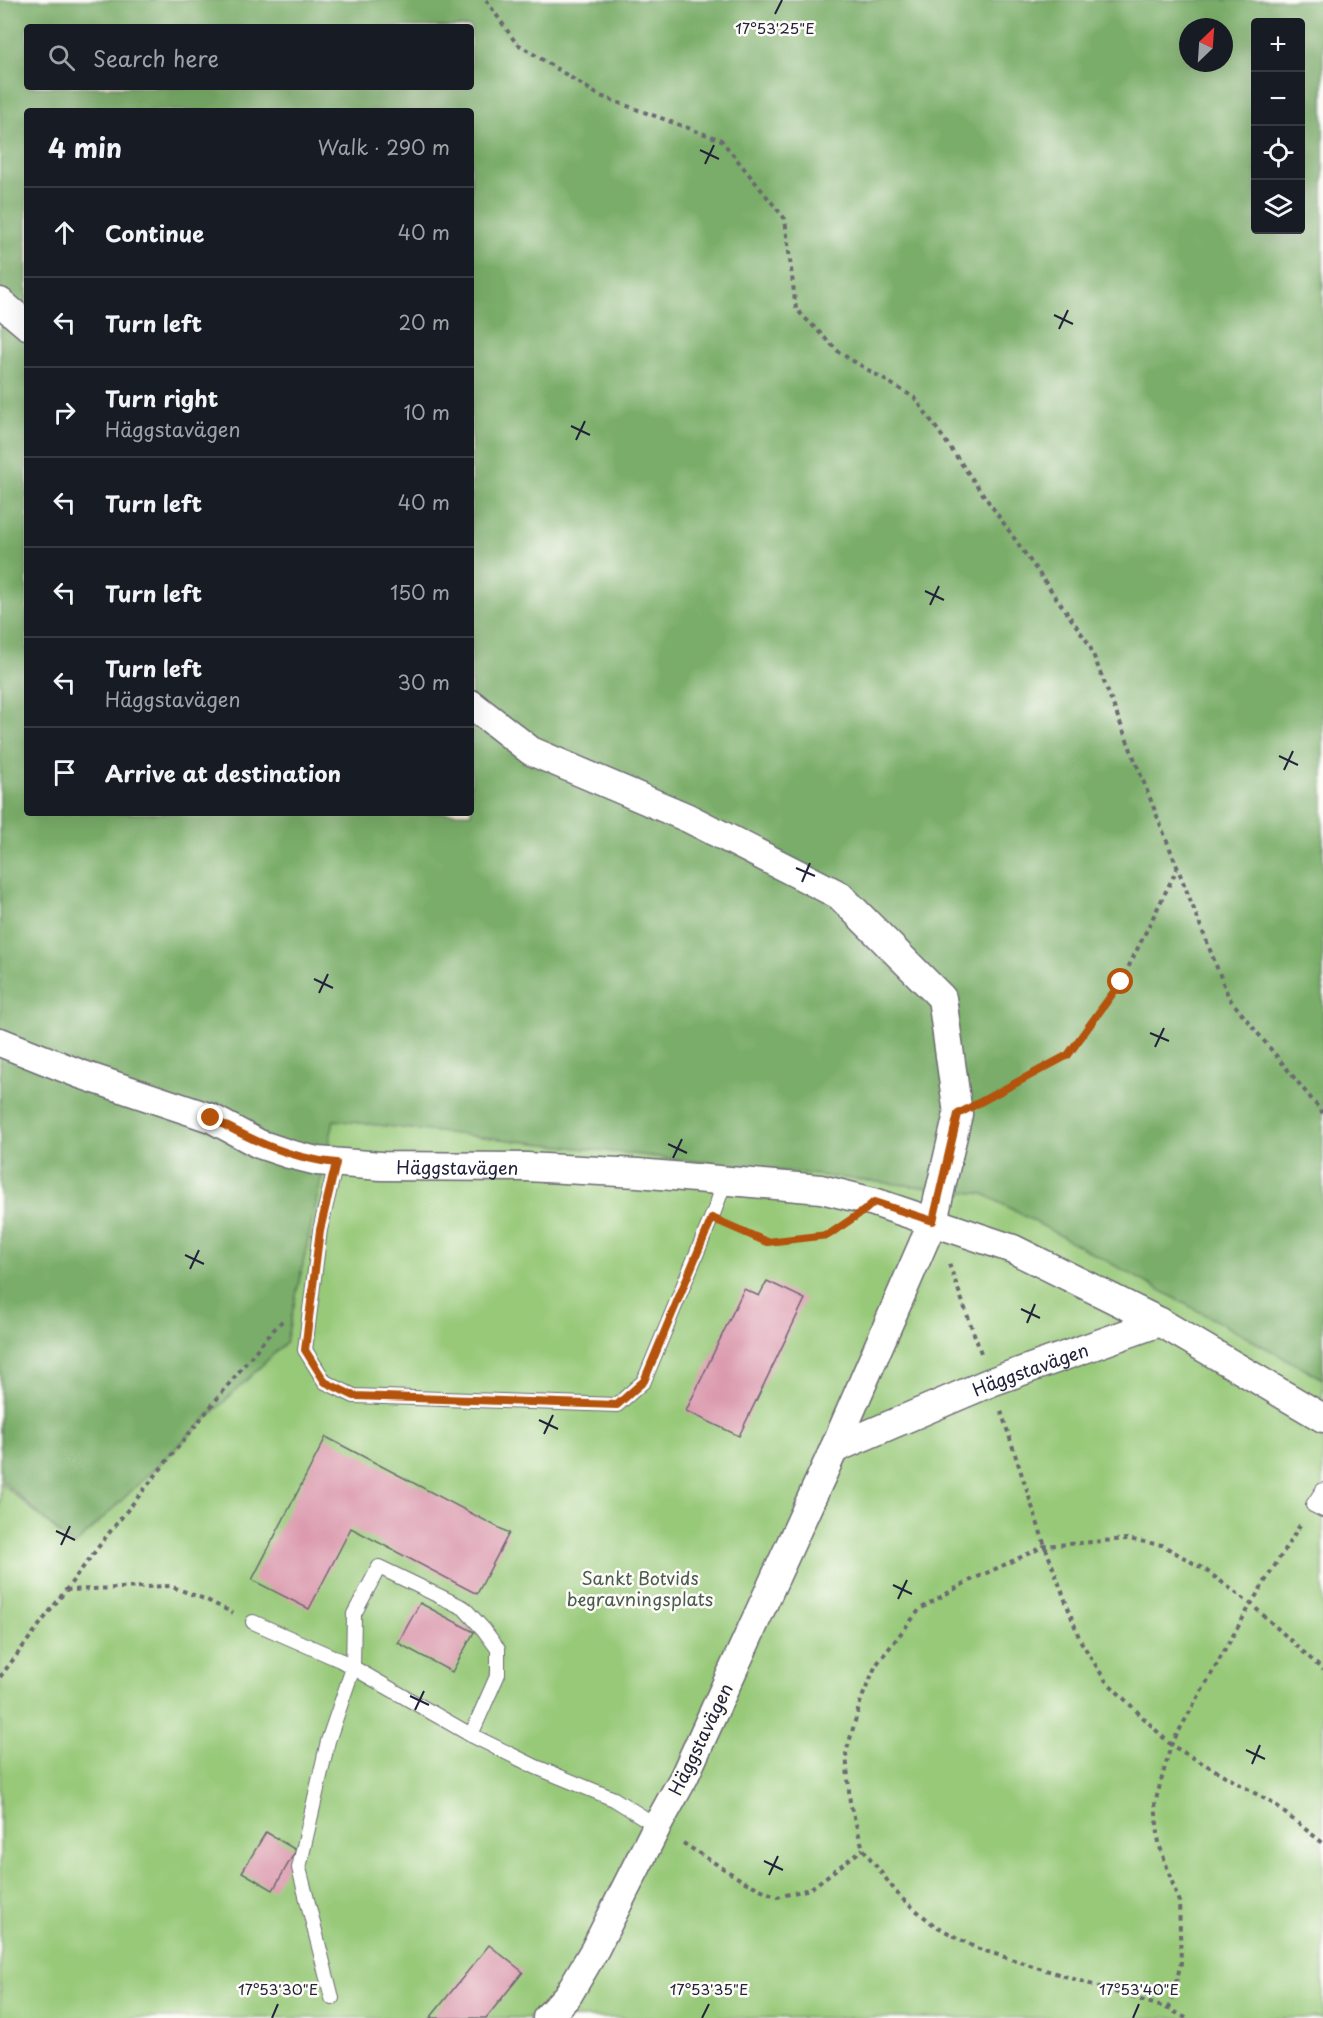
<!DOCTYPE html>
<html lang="en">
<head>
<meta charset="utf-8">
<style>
  :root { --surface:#171b24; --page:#242831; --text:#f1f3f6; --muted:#9ea1a6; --line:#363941 }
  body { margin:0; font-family:"Playpen Sans",sans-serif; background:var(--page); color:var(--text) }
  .controls { position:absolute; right:18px; top:18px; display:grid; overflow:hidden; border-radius:6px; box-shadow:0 6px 24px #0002 }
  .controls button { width:54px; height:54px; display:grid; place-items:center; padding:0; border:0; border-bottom:2px solid var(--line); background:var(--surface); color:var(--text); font:30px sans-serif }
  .compass { position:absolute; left:1179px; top:18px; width:54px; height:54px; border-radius:50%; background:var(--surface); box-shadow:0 6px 24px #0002; rotate:25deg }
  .stop { position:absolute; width:18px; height:18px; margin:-14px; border:4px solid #b45309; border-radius:50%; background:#fff }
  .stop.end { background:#b45309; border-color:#fff; box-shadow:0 2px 6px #0008 }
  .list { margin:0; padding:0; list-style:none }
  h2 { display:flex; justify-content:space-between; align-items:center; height:78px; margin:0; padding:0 24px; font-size:26px }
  h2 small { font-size:20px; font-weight:400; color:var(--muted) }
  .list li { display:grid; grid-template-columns:39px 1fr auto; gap:18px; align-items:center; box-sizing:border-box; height:90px; padding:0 24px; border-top:2px solid var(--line) }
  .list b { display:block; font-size:22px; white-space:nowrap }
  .list p { margin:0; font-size:20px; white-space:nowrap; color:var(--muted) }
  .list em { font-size:20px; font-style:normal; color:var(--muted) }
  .icon { flex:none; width:33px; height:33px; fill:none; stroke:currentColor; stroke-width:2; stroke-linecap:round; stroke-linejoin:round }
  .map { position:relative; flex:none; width:1323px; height:2018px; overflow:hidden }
  .search { position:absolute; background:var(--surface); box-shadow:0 6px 24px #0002; left:24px; top:24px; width:450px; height:66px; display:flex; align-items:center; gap:15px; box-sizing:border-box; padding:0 21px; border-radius:6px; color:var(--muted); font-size:22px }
  .panel { position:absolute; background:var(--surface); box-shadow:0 6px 24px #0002; left:24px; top:108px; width:450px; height:708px; border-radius:6px }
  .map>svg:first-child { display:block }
</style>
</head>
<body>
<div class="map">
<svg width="1323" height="2018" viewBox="0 0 1323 2018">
  <rect width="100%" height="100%" fill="#fdfcf7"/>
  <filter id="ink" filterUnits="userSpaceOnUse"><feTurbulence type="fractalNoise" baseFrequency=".0167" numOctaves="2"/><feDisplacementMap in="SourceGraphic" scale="12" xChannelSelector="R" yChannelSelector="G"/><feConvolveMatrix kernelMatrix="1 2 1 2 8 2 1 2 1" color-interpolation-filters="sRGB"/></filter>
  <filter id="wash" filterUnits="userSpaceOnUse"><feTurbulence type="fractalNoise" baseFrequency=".008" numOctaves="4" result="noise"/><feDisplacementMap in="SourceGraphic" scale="24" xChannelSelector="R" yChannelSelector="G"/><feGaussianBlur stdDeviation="1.35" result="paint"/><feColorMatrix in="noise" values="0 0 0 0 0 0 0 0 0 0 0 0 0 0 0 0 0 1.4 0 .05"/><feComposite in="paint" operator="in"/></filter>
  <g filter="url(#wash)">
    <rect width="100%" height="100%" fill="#f9eddc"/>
    <polygon fill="#98c979" stroke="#5d765a" stroke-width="1.5" points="334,1120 984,1194 1323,1379 1323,2018 0,2018 0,1482 74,1546 286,1342"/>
    <path fill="#7aad69" stroke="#4e6852" stroke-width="1.5" fill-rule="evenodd" d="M0,0h1323v1379l-339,-185 -650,-74 -48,222 -212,204 -74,-67zM1256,22h44v208h-44zM27,27h444v60h-444zM1188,27h36v36h-36zM27,111h444v702h-444z"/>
    <g id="blocks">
      <g fill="#db9aae">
        <polygon points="767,1281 805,1299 739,1436 686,1411 744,1289 759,1296"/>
        <polygon points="326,1437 509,1533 477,1594 351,1528 309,1609 252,1580"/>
        <polygon points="420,1603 474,1632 452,1672 398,1643"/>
        <polygon points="266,1832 296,1850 273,1890 242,1872"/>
        <polygon points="489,1945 523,1972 486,2018 430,2018"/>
      </g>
    </g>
  </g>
  <g filter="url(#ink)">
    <use href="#blocks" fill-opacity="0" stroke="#6d6973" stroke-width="1.5"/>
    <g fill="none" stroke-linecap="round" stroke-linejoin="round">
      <g stroke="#6d6973" stroke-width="16">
        <g id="lane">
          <polyline points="336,1163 320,1230 305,1350 325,1382 354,1396 617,1405 644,1381 715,1209 725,1181"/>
          <polyline points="1323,1490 1313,1505 1323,1510"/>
          <polyline points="253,1622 340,1660 471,1735 536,1767 614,1799 657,1826"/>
          <polyline points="332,1998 299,1868 328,1741 353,1668 354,1614 379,1567 464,1608 484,1630 498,1649 498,1674 471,1735"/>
        </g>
      </g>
      <g stroke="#6d6973" stroke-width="31">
        <g id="street">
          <polyline points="0,302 27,325"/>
          <polyline points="471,704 531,751 688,818 839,895 942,998 958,1114 933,1221 834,1449 684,1777 657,1826 595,1949 568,1995 547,2018"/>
          <path id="s1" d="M0,1042l80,32 131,44 48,26 30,10 28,7 64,5 145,1 112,6 183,16 53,13 139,47 147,73 163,96"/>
          <path id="s2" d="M834,1449l157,-67 169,-60"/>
        </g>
      </g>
      <g stroke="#6d6973" stroke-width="4" stroke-dasharray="4.5 4.5" stroke-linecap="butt">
        <polyline points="486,0 516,43 600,96 721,140 785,219 796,309 840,353 915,398 1089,644 1229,998 1323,1113"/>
        <polyline points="988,1098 1068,1055 1121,982 1177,869"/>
        <polyline points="733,1227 767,1242 828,1235 842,1225"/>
        <polyline points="949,1264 981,1353"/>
        <polyline points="1001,1411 1045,1546 1080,1640 1105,1680 1171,1745 1272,1803 1323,1843"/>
        <polyline points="66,1590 170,1586 207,1600 233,1613"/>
        <polyline points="0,1677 109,1533 266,1338 285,1318"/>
        <polyline points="683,1843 743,1881 777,1897 810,1889 863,1849"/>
        <polyline points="1169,2009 1181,1963 1179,1902 1159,1844 1155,1803 1171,1745 1251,1604 1300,1525"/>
        <polyline points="1186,2018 1169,2009 976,1948 934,1925 900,1897 863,1849 850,1803 846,1753 861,1700 876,1665 920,1609 967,1582 1045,1546 1127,1539 1162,1545 1207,1571 1251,1604 1323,1670"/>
      </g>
      <use href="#lane" stroke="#fff" stroke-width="14"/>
      <use href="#street" stroke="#fff" stroke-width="28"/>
    </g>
  </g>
  <g fill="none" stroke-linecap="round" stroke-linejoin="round" filter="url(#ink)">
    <path stroke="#b45309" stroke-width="8" d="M211,1118c41,22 77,40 125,45l-16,67 -15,120 20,32 29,14 263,9 27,-24 68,-163 55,24 61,-7 37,-25 9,-8 59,19 25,-107 110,-59 53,-73"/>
  </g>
  <path fill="none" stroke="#22223b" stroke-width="2" d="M775,14l7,-14M700,150l19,9M705,164l9,-19M1054,315l19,9M1059,329l9,-19M571,426l19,9M576,440l9,-19M925,591l19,9M930,605l9,-19M1279,756l19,9M1284,770l9,-19M796,868l19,8M802,882l8,-19M314,979l19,9M319,993l9,-19M1150,1033l19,8M1155,1047l9,-19M668,1144l19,9M673,1158l9,-19M185,1255l19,9M190,1269l9,-19M1021,1309l19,9M1027,1323l8,-19M539,1420l19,9M544,1434l9,-19M56,1531l19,9M61,1545l9,-19M893,1585l19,9M898,1599l9,-19M410,1696l19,9M415,1710l9,-19M1246,1750l19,9M1252,1764l8,-19M764,1861l19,9M769,1875l9,-19M272,2018l6,-14M702,2018l7,-14M1133,2018l6,-14"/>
  <g text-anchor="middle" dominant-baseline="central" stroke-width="5" stroke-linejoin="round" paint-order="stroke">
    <g font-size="18" fill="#22223b" stroke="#fdfcf7">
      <text stroke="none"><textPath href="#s1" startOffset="480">Häggstavägen</textPath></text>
      <text stroke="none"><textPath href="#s2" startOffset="212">Häggstavägen</textPath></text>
      <text transform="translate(700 1739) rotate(-64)">Häggstavägen</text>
    </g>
    <g font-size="18" fill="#4b5c51" stroke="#fdfcf7">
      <text x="640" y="1577">Sankt Botvids<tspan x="640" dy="21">begravningsplats</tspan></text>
    </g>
  </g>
  <g font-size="15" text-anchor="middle" fill="#22223b" stroke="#fdfcf7" stroke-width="5" stroke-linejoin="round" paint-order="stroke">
    <text x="775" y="34">17°53'25"E</text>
    <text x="278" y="1995">17°53'30"E</text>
    <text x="709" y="1995">17°53'35"E</text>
    <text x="1139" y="1995">17°53'40"E</text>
  </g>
</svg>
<div class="controls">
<button>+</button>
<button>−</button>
<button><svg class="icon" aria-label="locate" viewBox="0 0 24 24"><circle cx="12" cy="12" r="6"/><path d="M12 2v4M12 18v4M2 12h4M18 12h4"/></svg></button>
<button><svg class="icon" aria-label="layers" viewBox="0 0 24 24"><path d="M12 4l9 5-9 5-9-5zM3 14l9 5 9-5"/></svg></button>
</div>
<svg class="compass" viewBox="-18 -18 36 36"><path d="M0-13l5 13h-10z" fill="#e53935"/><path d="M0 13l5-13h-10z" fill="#9ea1a6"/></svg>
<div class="stop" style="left:1121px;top:982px"></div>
<div class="stop end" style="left:211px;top:1118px"></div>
<div class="search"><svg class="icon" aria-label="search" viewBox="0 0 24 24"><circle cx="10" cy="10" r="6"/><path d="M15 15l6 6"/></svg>Search here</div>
<section class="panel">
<h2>4 min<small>Walk · 290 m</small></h2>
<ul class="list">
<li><svg class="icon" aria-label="ahead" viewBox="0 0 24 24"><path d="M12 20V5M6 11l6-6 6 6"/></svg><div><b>Continue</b></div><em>40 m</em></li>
<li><svg class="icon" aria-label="left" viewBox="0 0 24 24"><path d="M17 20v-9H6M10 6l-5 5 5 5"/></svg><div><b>Turn left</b></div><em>20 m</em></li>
<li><svg class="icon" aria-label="right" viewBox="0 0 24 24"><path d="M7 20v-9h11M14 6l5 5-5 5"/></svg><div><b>Turn right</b><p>Häggstavägen</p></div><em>10 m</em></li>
<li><svg class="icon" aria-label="left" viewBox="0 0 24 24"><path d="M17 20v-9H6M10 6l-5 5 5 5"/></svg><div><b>Turn left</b></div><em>40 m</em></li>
<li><svg class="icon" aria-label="left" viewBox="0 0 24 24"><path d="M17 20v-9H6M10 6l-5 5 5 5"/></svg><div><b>Turn left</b></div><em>150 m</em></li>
<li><svg class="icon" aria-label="left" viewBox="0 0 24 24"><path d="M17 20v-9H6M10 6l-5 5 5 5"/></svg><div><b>Turn left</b><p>Häggstavägen</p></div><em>30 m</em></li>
<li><svg class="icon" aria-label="arrive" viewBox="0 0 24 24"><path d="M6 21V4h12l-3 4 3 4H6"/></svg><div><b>Arrive at destination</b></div></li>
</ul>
</section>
</div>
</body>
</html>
